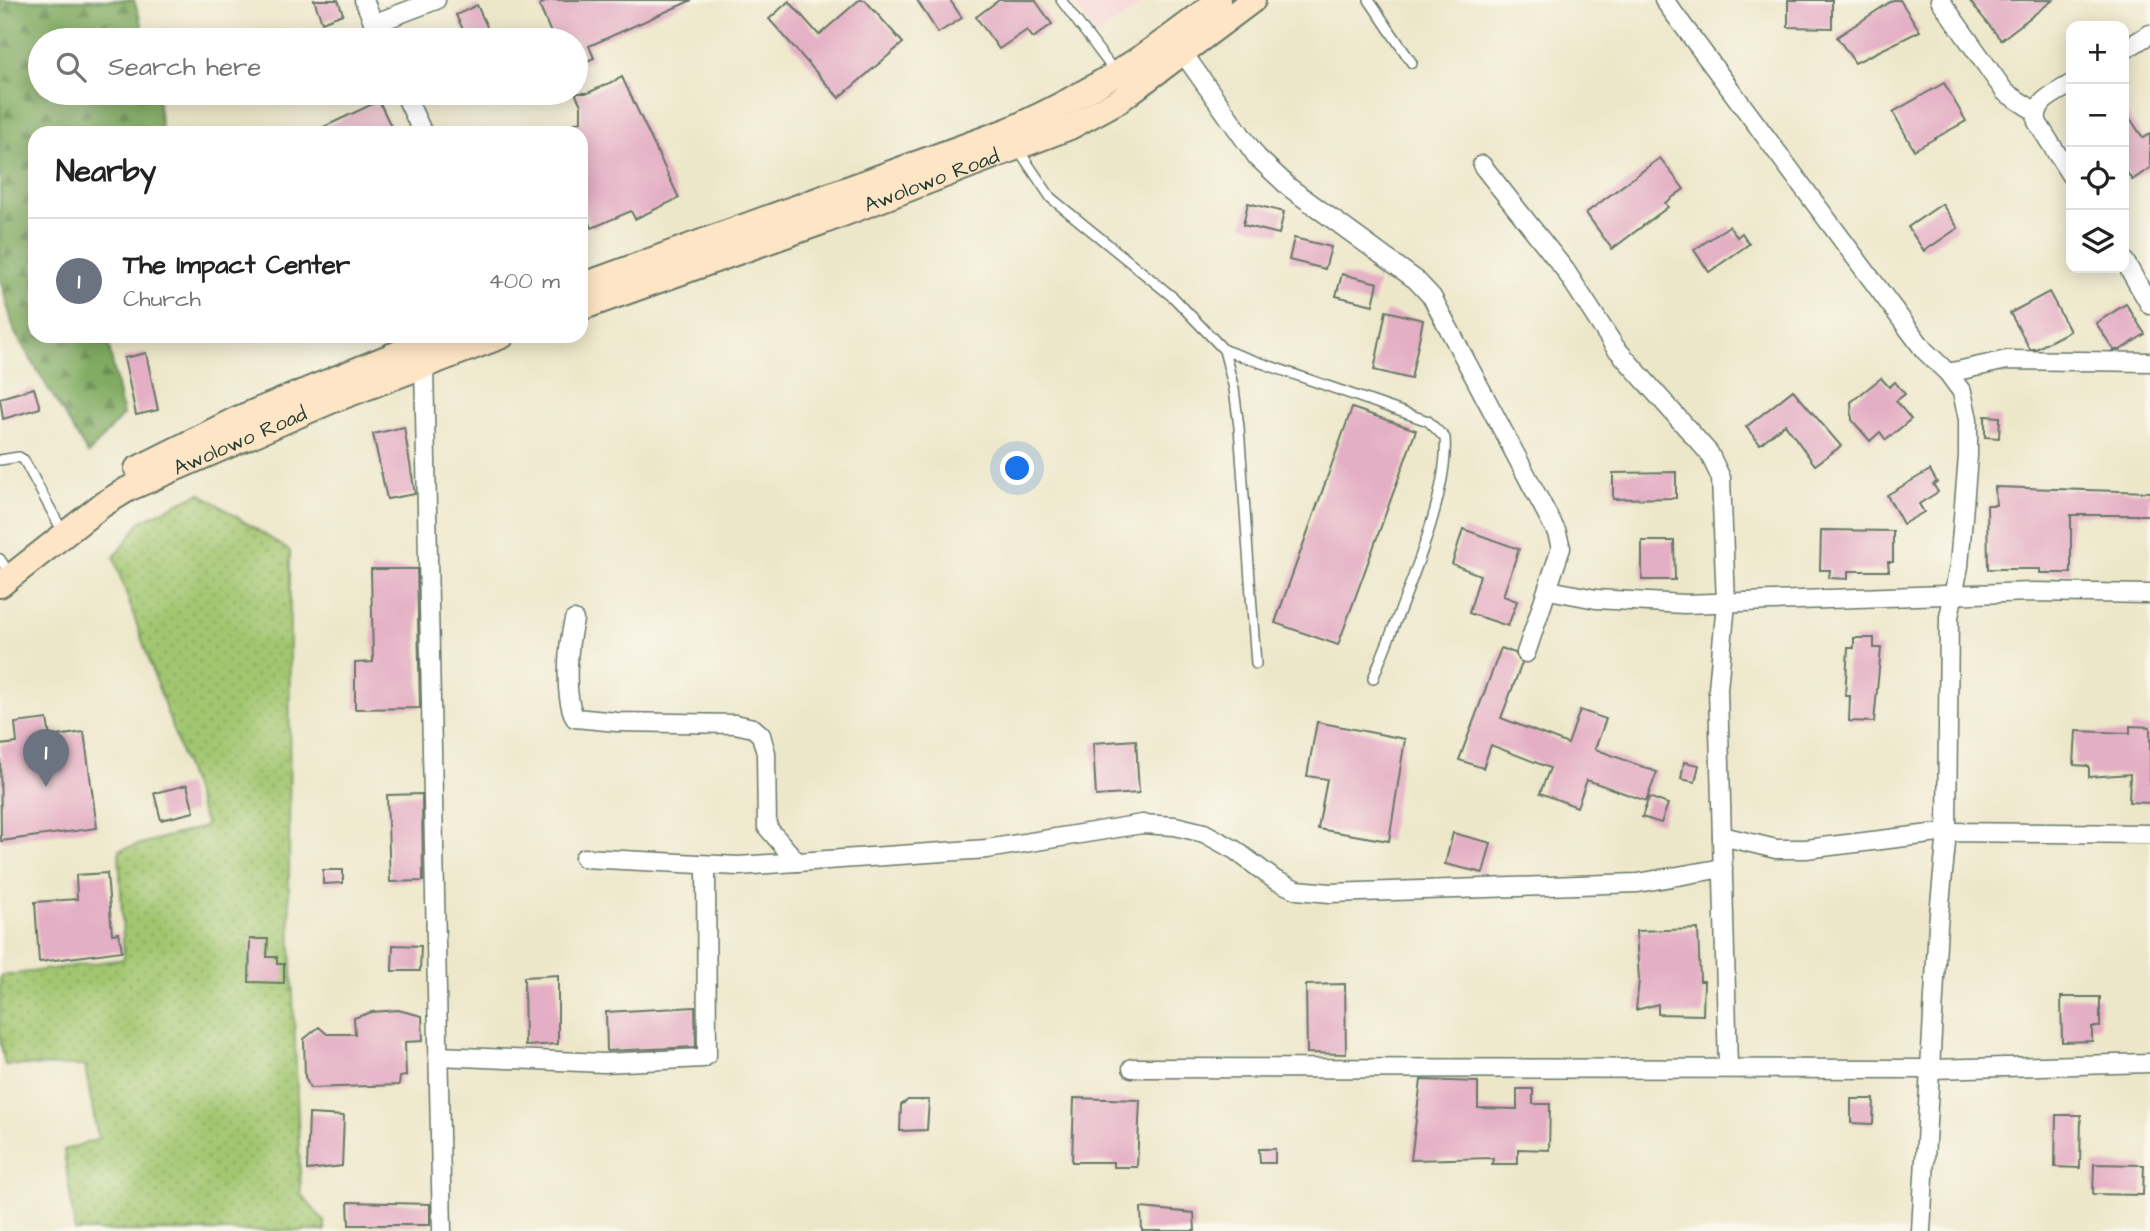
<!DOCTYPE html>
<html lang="en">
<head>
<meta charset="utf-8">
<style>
  :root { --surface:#fff; --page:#f2f2f2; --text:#222; --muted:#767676; --line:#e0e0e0; --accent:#d1495b }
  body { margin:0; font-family:"Architects Daughter",sans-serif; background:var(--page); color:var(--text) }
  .controls { position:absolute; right:21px; top:21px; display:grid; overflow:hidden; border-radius:14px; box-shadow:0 4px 18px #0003 }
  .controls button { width:63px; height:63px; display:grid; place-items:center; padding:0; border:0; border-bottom:2px solid var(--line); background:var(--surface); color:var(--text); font:35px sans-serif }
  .you { position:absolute; left:1018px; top:469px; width:24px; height:24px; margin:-18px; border:5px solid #fff; border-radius:50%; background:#1a73e8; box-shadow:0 0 0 10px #1a73e833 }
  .badge { display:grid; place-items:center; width:46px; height:46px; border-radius:50%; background:var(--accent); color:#fff; font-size:23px; font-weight:700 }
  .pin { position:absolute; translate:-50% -58px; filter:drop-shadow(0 2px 4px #0008) }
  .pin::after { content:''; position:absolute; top:37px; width:24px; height:21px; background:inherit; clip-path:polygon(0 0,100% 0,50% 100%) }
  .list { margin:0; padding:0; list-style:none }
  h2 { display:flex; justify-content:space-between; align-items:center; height:91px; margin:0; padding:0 28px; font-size:30px }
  h2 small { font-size:23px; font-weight:400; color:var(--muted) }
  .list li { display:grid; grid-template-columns:46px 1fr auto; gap:21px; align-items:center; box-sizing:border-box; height:126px; padding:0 28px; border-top:2px solid var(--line) }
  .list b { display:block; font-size:26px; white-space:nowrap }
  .list p { margin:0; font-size:23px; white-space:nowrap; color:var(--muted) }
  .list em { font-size:23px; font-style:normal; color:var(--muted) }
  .icon { flex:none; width:38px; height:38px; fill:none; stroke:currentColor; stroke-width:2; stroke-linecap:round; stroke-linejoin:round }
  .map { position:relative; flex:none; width:2150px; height:1231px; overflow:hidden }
  .search { position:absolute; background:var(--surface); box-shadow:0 4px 18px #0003; left:28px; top:28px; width:560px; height:77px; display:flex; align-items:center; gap:18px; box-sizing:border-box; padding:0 24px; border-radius:38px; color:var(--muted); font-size:26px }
  .panel { position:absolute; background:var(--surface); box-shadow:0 4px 18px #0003; left:28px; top:126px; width:560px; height:217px; border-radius:21px }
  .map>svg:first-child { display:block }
</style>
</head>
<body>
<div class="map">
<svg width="2150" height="1231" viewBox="0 0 2150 1231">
  <defs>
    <pattern id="grass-dots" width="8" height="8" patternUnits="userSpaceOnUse" patternTransform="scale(1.75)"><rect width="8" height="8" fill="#a2c670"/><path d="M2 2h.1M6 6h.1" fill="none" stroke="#83a25d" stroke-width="1.8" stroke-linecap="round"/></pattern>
    <pattern id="forest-firs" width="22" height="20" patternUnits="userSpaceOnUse" patternTransform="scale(1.75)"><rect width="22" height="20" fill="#81ab62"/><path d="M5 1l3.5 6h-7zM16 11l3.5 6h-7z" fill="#698c52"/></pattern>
  </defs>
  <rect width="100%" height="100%" fill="#fbf7ec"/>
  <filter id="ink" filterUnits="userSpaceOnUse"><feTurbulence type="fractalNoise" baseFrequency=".0143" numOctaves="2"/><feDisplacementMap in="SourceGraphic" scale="14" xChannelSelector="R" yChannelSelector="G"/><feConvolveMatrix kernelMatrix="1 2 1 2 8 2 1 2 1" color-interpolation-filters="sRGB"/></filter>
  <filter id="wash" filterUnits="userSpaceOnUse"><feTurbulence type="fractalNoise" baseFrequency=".00686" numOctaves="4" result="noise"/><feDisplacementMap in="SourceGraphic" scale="28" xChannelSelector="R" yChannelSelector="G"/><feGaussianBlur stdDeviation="1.57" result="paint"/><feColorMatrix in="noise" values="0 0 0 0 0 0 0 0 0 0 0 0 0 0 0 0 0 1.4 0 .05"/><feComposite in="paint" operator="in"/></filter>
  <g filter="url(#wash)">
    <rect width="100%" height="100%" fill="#ede7ca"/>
    <polygon fill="#f7cfd5" points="1071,0 1147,0 1097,36"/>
    <polygon fill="url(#grass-dots)" stroke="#608252" stroke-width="2" points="200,493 290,551 289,895 301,1195 325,1222 325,1231 75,1231 64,1150 98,1139 85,1066 5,1065 0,1039 0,976 124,959 119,850 206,826 114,558 141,521"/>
    <polygon fill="url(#forest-firs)" stroke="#50744b" stroke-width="2" points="0,0 134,0 147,40 40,40 40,93 157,93 162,133 35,133 35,336 107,336 123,415 88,454 15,333 0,279"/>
    <g id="blocks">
      <g fill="#e4afc4">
        <polygon points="314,0 338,0 343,14 322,22"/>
        <polygon points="550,0 692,0 589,46 594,58 576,66 576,40 554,40 539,5"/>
        <polygon points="859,0 865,0 903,43 839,98 769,19 789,1 819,35"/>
        <polygon points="917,0 950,0 962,18 938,33"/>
        <polygon points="999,0 1035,0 1052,24 1033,38 1027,30 999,49 976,17"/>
        <polygon points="1788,0 1832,0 1832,28 1788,27"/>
        <polygon points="1893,0 1900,0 1920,31 1855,63 1837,37"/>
        <polygon points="1969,0 2053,0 2001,40"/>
        <polygon points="477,5 493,40 468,40 456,15"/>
        <polygon points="622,77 679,198 635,219 631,211 592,228 581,202 581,133 553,132 581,121 581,105 575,93 588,93"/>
        <polygon points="1944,83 1966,121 1914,150 1893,112"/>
        <polygon points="379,101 394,133 311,133"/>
        <polygon points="2124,109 2143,138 2150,134 2150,168 2132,180 2124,168"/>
        <polygon points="1660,158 1684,189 1665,203 1668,207 1612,249 1586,213"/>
        <polygon points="1248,203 1284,212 1279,234 1243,225"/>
        <polygon points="1942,204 1958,228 1924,251 1908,227"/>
        <polygon points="1729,226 1737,237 1742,233 1749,244 1709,272 1694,250"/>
        <polygon points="1294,238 1331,247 1325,269 1289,260"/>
        <polygon points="1342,274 1378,283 1373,305 1336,296"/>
        <polygon points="2049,292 2070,331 2036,349 2030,349 2010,313"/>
        <polygon points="2126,304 2145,334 2120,350 2114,350 2096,323"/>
        <polygon points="1386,311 1423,320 1411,379 1374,370"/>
        <polygon points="146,353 158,410 136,415 124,358"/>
        <polygon points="1881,378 1889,387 1895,382 1905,394 1896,401 1911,419 1886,440 1880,432 1870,441 1852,420 1851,402"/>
        <polygon points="34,388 40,408 3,419 0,398"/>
        <polygon points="1793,390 1841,446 1815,465 1785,424 1760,444 1746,427"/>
        <polygon points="1352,408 1416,430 1338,645 1275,623"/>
        <polygon points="1985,416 2000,417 1999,438 1985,437"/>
        <polygon points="404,427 415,494 387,499 373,434"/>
        <polygon points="1930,470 1937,482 1933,484 1938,492 1919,504 1924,512 1903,524 1887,495"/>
        <polygon points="1676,472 1676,498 1613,499 1613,473"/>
        <polygon points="1995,487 2150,492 2150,515 2071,515 2071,573 2040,573 2040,569 1988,569 1987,505 1996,505"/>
        <polygon points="1463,529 1519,549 1503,596 1517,601 1508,626 1469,613 1480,575 1452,564"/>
        <polygon points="1821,530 1893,531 1893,562 1888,562 1889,571 1848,571 1848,579 1829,578 1830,570 1820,570"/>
        <polygon points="1642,541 1674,541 1675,580 1642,580"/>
        <polygon points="371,569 417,569 420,708 355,709 355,663 373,662"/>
        <polygon points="1854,638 1874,638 1874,648 1881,648 1874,722 1849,721 1850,696 1845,696 1848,648 1854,648"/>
        <polygon points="1501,648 1515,653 1522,663 1501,718 1568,744 1580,710 1606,719 1595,749 1657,772 1646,801 1587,780 1577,807 1540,793 1550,768 1491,745 1483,768 1459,760"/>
        <polygon points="47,719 50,737 84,732 97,828 1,841 0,745 17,743 15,723"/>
        <polygon points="1317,722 1405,739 1389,841 1318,829 1327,779 1307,776"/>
        <polygon points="2130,726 2150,727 2150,803 2129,802 2130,774 2089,777 2089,766 2074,765 2076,731 2130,733"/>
        <polygon points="1136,740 1139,793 1096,796 1093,743"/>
        <polygon points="1684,762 1699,765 1695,782 1681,779"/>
        <polygon points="187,785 194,812 161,820 154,793"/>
        <polygon points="422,794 423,881 390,882 387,795"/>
        <polygon points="1649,797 1668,804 1661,823 1642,817"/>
        <polygon points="1453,833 1491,843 1483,873 1445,864"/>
        <polygon points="323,870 343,870 343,883 323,884"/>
        <polygon points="107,873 112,934 119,933 122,951 39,962 35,902 77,899 76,875"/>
        <polygon points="1698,929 1700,981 1704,981 1703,1015 1658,1014 1658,1004 1636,1010 1639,980 1636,931"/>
        <polygon points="250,939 268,939 267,957 277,957 277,964 284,964 284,983 249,982"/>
        <polygon points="393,945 421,946 420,971 392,971"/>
        <polygon points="558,975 558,1044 525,1046 524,977"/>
        <polygon points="1345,984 1346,1054 1307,1053 1306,985"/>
        <polygon points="2061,997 2100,997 2100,1027 2092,1027 2092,1041 2062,1042"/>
        <polygon points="695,1007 696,1047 607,1051 606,1012"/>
        <polygon points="398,1010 422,1016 423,1041 405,1042 406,1076 400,1077 399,1085 310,1088 305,1077 304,1039 319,1027 327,1034 355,1034 354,1018 372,1012"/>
        <polygon points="1421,1080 1478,1082 1478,1108 1517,1109 1517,1089 1533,1089 1533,1104 1550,1104 1549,1150 1518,1149 1518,1164 1492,1164 1493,1158 1411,1160"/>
        <polygon points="1074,1098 1140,1100 1137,1167 1113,1167 1113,1162 1072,1162"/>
        <polygon points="1851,1099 1874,1099 1873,1124 1851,1123"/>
        <polygon points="908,1100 929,1100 927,1130 900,1131 901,1105"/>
        <polygon points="309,1114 344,1116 342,1166 307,1170"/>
        <polygon points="2056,1115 2081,1115 2080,1168 2055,1167"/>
        <polygon points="1259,1149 1275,1149 1275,1163 1260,1163"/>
        <polygon points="2094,1164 2144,1165 2143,1195 2093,1194"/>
        <polygon points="348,1202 430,1204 430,1225 349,1225"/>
        <polygon points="1141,1208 1194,1213 1195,1231 1142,1231"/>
      </g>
    </g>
  </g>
  <g filter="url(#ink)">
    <use href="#blocks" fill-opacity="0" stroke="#677868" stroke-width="2"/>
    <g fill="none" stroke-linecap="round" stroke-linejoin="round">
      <g stroke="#677868" stroke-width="12">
        <g id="lane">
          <polyline points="1061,0 1115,72"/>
          <polyline points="1369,0 1412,63"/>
          <polyline points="1018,149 1051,198 1174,298 1224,350 1234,389 1239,427 1256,664"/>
          <path d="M1224,350l204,71 17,17c5,62 -49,180 -72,241"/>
          <polyline points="0,460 19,457 24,460 58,523"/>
          <polyline points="0,559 4,565"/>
        </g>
      </g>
      <g stroke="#677868" stroke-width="21">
        <g id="street">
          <polyline points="364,0 381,40"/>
          <polyline points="1664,0 1924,350 1948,373 1962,392 1968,419 1968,456 1959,566 1949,617 1947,832 1938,925 1921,1231"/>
          <polyline points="1940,0 2005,92 2036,112"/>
          <polyline points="373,24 436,0"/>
          <polyline points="2124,50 2150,34"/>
          <polyline points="1183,53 1257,157 1290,188 1416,280 1432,297 1557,533 1561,548 1526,653"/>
          <path d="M2071,84c-16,10 -37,16 -34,38l34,54"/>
          <polyline points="404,93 423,133"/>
          <polyline points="1482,165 1565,270 1615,347 1709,453 1721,478 1726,603 1718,689 1728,1068"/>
          <polyline points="2124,260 2150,305"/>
          <polyline points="424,365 442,1231"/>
          <polyline points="1948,373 2007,360 2150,362"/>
          <polyline points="1549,590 1596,599 1684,604 2032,592 2150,594"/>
          <path d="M574,620c-6,24 -11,75 1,98l42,4 118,2 18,4 8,7 5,18 1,74 30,35"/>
          <polyline points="1722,836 1776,849 1806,849 1947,832 2150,834"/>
          <polyline points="584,858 738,866 987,849 1142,824 1175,826 1204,833 1235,850 1275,880 1297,890 1330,893 1638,883 1723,868"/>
          <polyline points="438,1056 604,1063 703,1058 707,1055 706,865"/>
          <polyline points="1132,1068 1931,1069 2150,1063"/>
        </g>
      </g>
      <g stroke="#677868" stroke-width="28">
        <g id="secondary">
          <path d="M581,286l428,-156c76,-34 146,-77 209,-130"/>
          <path id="s1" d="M581,308l241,-86 248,-95 48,-26 135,-101"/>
          <polyline points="137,469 237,419 440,336"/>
          <path id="s2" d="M0,585l102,-80 26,-16 203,-88 171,-65"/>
        </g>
      </g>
      <use href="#lane" stroke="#fff" stroke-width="9"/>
      <use href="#street" stroke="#fff" stroke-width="18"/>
      <use href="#secondary" stroke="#fee5c5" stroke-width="24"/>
    </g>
  </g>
  <g text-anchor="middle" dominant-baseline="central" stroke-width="7" stroke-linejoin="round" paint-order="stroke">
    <g font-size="21" fill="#1f3d34" stroke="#fbf7ec">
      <text stroke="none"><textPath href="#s1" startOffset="373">Awolowo Road</textPath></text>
      <text stroke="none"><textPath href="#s2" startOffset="282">Awolowo Road</textPath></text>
    </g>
  </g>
</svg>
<div class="controls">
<button>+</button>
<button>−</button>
<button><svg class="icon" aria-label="locate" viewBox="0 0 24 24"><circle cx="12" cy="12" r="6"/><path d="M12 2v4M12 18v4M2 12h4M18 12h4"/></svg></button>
<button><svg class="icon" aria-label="layers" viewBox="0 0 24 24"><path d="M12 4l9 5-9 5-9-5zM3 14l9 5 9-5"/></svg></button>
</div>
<div class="you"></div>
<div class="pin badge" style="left:46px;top:787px;background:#6b7280">1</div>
<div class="search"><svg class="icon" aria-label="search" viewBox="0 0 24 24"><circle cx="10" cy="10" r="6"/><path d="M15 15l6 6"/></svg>Search here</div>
<section class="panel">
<h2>Nearby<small></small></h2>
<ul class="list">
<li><span class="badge" style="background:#6b7280">1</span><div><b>The Impact Center</b><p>Church</p></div><em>400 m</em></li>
</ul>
</section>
</div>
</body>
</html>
